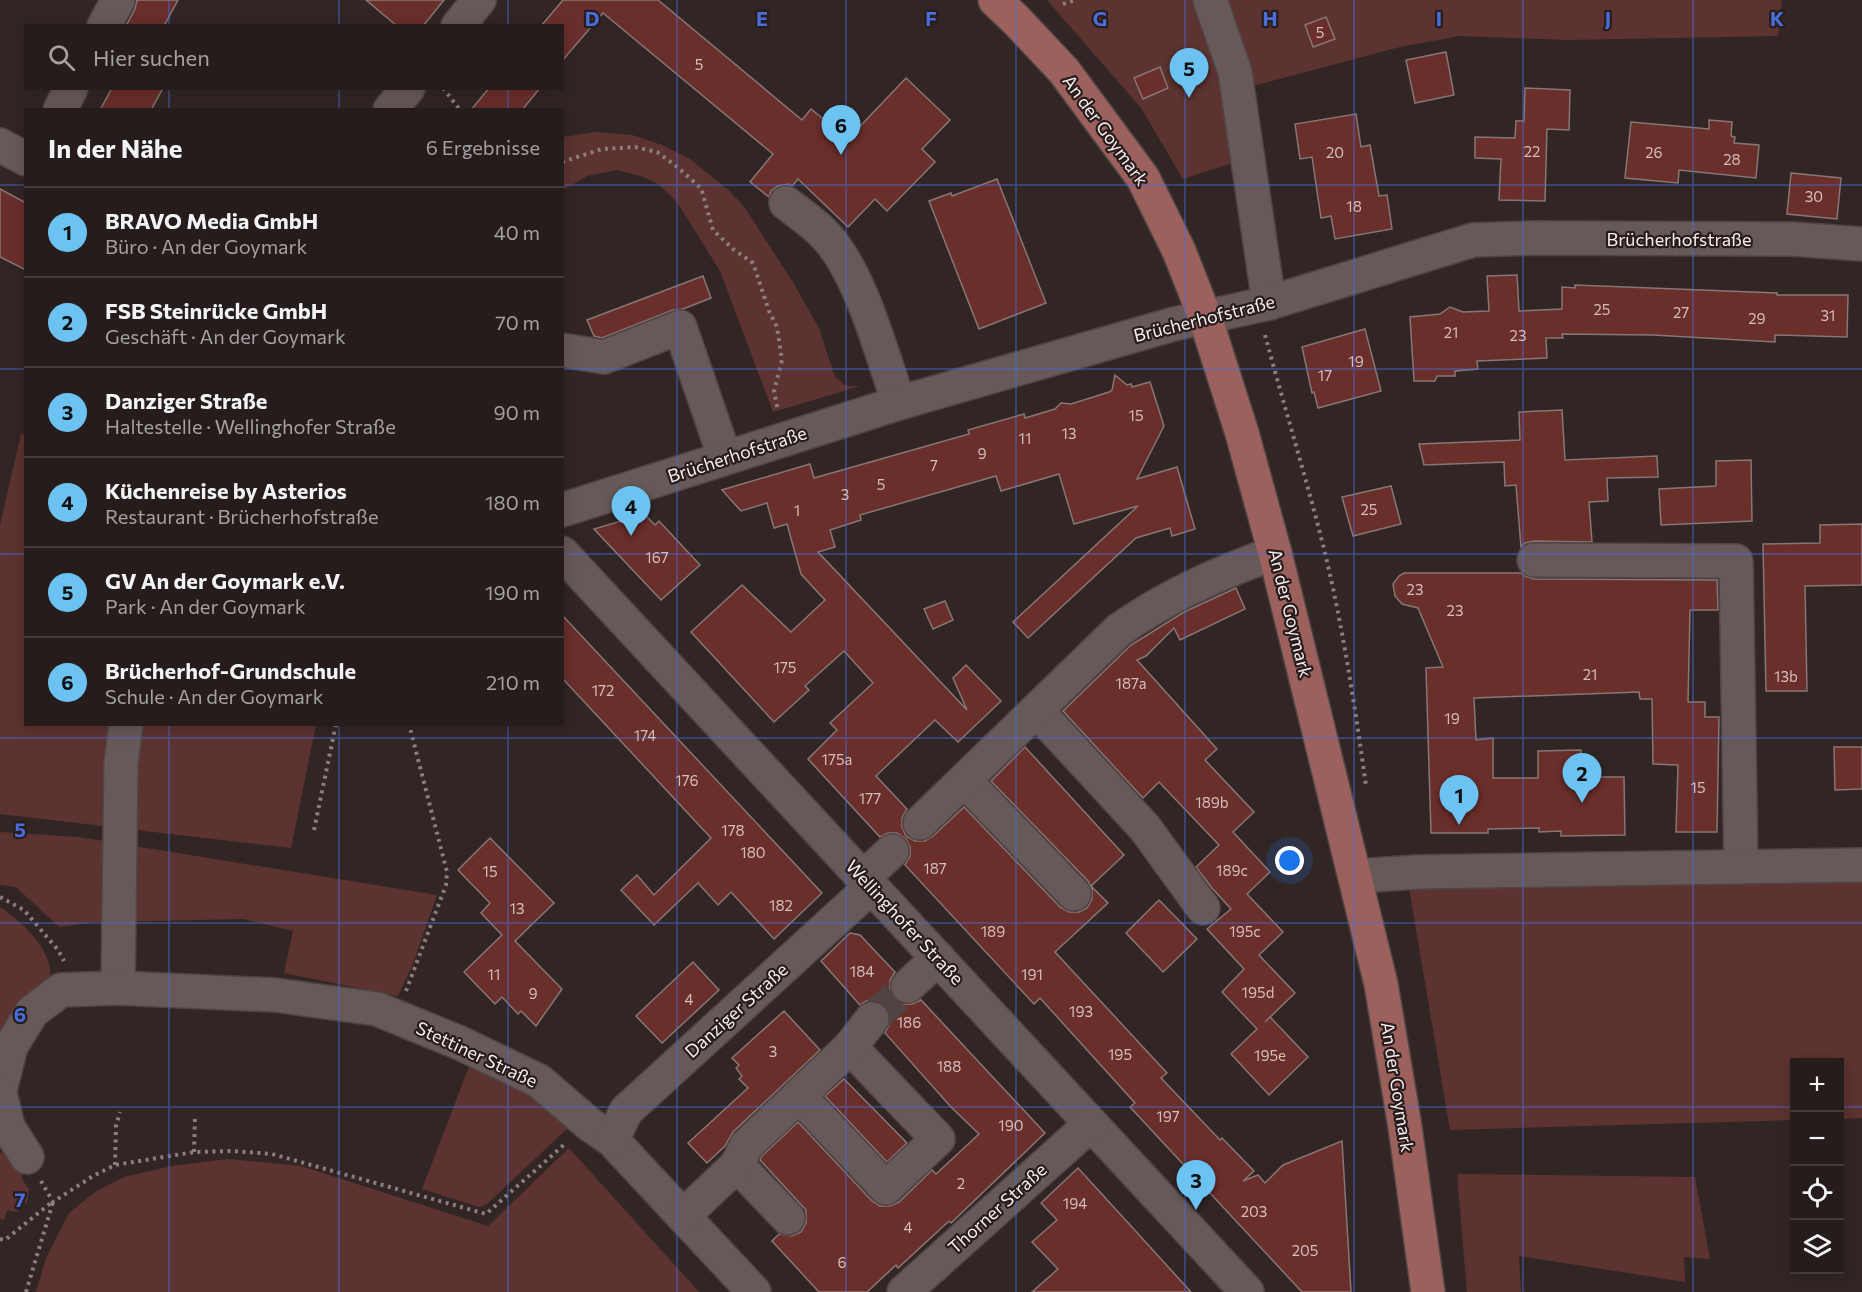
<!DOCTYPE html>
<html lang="de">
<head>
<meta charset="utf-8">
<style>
  :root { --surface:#261c1c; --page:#2e2525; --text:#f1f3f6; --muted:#a4a1a3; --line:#423a3b; --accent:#6cc3f2 }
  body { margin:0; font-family:Commissioner,sans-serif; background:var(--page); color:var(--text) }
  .controls { position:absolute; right:18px; bottom:18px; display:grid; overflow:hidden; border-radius:0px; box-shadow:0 3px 15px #0003 }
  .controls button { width:54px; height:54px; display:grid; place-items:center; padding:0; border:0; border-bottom:2px solid var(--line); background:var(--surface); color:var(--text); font:30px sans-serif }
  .you { position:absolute; left:1290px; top:861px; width:21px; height:21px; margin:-15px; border:4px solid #fff; border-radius:50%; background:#1a73e8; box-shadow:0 0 0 9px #1a73e833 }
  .badge { display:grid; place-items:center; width:39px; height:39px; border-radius:50%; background:var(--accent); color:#111; font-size:20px; font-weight:700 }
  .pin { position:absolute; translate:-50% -50px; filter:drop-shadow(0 2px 3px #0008) }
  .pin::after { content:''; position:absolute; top:32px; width:21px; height:18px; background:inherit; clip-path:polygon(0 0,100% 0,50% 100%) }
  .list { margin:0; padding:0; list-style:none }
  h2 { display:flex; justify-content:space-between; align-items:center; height:78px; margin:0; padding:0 24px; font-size:26px }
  h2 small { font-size:20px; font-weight:400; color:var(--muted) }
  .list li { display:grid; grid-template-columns:39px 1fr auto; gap:18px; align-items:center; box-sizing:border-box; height:90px; padding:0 24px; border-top:2px solid var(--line) }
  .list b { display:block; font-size:22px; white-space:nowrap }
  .list p { margin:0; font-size:20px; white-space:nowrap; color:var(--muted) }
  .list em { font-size:20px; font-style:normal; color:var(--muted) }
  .icon { flex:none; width:33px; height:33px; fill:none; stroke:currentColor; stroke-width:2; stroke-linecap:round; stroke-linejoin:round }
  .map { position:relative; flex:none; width:1862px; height:1292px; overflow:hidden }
  .search { position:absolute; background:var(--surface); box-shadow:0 3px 15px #0003; left:24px; top:24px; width:540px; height:66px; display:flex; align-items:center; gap:15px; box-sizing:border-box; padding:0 21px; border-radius:0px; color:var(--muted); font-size:22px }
  .panel { position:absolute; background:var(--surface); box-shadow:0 3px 15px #0003; left:24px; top:108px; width:540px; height:618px; border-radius:0px }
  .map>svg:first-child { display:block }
</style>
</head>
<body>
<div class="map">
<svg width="1862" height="1292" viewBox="0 0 1862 1292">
  <rect width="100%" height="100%" fill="#322625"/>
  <g fill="#5c3330">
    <polygon points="1047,0 1782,0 1778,36 1568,40 1460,36 1400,47 1246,88 1254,156 1183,179 1141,108"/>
    <polygon points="595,132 632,135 662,145 690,159 727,189 743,205 794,284 819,328 835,377 846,386 860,386 773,412 720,271 679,205 669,194 658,184 644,177 617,170 587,176 563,190 563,137"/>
    <polygon points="21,434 26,435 26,724 316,725 291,848 0,814 0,525"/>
    <polygon points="0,832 79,837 437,895 413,964 398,996 284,973 293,931 244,919 96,922 59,927 16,887 0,885"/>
    <polygon points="1862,879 1862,1118 1840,1119 1840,1062 1794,1062 1794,1120 1450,1130 1408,882"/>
    <path d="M0,907c24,17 54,43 50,75l-50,70z"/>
    <polygon points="472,1059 538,1095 572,1124 487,1204 479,1207 422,1189"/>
    <polygon points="569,1148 699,1292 36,1292 46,1258 69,1213 95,1192 124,1177 172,1166 228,1159 301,1166 488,1226"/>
    <polygon points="11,1152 22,1165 22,1179 29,1189 27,1203 19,1202 17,1212 7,1210 4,1220 0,1219 0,1153"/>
    <polygon points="1457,1174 1695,1177 1710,1259 1684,1257 1685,1282 1519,1256 1521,1292 1467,1292"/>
  </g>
  <g fill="#6a2e2b" stroke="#867776" stroke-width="1.5">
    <polygon points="137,0 178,0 164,26 126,26 135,9"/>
    <polygon points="366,0 444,0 423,26 397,26"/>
    <polygon points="563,0 658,0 802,120 811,109 848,139 906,78 950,120 922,149 935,162 887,211 875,199 848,227 798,179 792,186 788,184 778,186 771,191 769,197 750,182 773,154 603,13 562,61 562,26 541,26"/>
    <polygon points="1326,17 1335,39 1313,47 1305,25"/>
    <polygon points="1446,52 1454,95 1415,103 1406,60"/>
    <polygon points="1160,67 1168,88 1143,99 1134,78"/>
    <polygon points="112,88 163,88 151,110 100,110"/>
    <polygon points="489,88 540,88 522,110 471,110"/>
    <polygon points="1525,88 1570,90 1569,130 1547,129 1545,201 1499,200 1501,159 1475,158 1475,137 1515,138 1516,121 1524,121"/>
    <polygon points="1356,114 1361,147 1370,145 1379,196 1387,195 1392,229 1335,239 1331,216 1321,218 1312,157 1300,159 1295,124"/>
    <polygon points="1709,120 1732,122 1731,136 1735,137 1734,143 1759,145 1756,178 1679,170 1678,183 1625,178 1631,122 1709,129"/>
    <polygon points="1791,173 1841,178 1837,219 1787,214"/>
    <polygon points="997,179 1046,303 979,329 929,201 951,193 952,196"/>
    <polygon points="0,189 26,203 26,270 0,257"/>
    <polygon points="1517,275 1519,311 1562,309 1562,287 1575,288 1575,285 1777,293 1777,295 1848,295 1847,337 1775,335 1775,342 1653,335 1562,334 1563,338 1546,338 1547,358 1477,361 1478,369 1455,371 1455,376 1437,376 1435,381 1414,381 1410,317 1440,314 1450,307 1463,312 1489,311 1487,276"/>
    <polygon points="703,276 711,298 683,309 673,310 602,338 594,336 587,320"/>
    <polygon points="1365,329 1381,391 1318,408 1314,392 1312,393 1302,347"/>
    <polygon points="1115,375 1127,385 1131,384 1132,387 1150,382 1164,426 1137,479 1177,467 1195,529 1172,536 1170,528 1136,538 1028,638 1013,622 1138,506 1074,524 1059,474 1001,491 996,476 860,515 861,520 830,530 835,547 818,552 967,710 953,678 966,665 1001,701 958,742 935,720 876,776 907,809 902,818 902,827 906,836 915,841 925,841 933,836 964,807 1060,907 1069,912 1079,912 1087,908 1092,899 1092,889 1088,881 991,781 1025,747 1124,855 1091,886 1108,903 1055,952 1167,1073 1161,1078 1220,1140 1222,1138 1254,1171 1243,1181 1258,1175 1265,1183 1283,1165 1342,1141 1351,1292 1302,1292 1130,1107 1135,1103 1040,998 1034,1004 905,865 910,856 910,847 906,839 897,833 888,833 880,837 808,759 837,730 830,723 873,683 844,651 805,686 809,690 774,722 691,632 742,585 791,632 825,600 801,574 787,524 774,528 767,503 741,511 722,490 810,464 814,478 969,434 968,430 1024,414 1025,418 1055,409 1061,403 1071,404 1109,392 1112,390"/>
    <polygon points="1562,410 1565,460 1657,456 1658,477 1607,478 1608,501 1589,502 1592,542 1534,541 1525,543 1521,547 1516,485 1505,486 1504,462 1424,465 1419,444 1520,440 1519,412"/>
    <polygon points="1751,460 1752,521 1661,525 1659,489 1716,486 1716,461"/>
    <polygon points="1391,486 1401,524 1353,536 1342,497"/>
    <polygon points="644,514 655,525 659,521 700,565 661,600 594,529"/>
    <polygon points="1862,524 1862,585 1805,586 1807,691 1766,691 1763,544 1820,543 1820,525"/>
    <polygon points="1404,573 1521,573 1525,576 1534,579 1717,580 1718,610 1690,610 1688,702 1705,702 1705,717 1719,717 1717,832 1676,832 1678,765 1653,764 1652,699 1640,699 1639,692 1474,698 1476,740 1493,738 1493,778 1538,778 1538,751 1581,750 1581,777 1624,777 1625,835 1561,836 1561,831 1539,832 1539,828 1488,829 1488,833 1431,833 1426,668 1443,667 1418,608 1402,604 1395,596 1393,584 1399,576"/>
    <polygon points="1236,588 1245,609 1180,640 1174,628 1146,656 1137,660 1217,749 1205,760 1254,812 1233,832 1270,872 1247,894 1283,932 1259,955 1295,993 1265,1022 1270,1017 1308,1057 1269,1095 1231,1054 1257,1029 1222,992 1244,969 1207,929 1231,909 1212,888 1196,867 1219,845 1159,782 1143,798 1063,711 1131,645 1184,612"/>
    <polygon points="945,601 953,620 933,629 924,609"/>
    <polygon points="562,615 822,893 774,939 731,892 718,905 698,883 654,925 621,890 637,875 654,895 711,838 562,678"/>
    <polygon points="1834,747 1862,747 1862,789 1835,790"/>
    <polygon points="490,838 554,903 515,941 562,989 536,1026 521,1011 518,1014 502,997 495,1004 464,972 502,935 481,913 490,903 458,870"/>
    <polygon points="1159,900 1197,939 1163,972 1126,933"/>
    <polygon points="850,933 860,935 895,972 890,980 890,990 895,999 902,1004 912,1004 921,1000 1045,1133 951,1223 949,1221 898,1268 896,1265 867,1292 819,1292 772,1241 779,1234 792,1236 801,1232 806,1223 806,1210 760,1160 761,1157 798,1122 872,1201 880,1206 890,1206 899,1202 932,1170 936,1174 979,1134 951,1107 885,1033 891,1021 890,1013 884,1005 874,1000 866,1001 860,1005 821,961"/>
    <polygon points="693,962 719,990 662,1043 636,1016"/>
    <polygon points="784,1011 820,1050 733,1132 725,1146 707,1163 688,1143 748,1088 739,1079 742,1076 736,1068 739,1065 732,1058"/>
    <polygon points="844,1079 907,1143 887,1162 825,1096"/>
    <polygon points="1078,1168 1131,1226 1191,1292 1032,1292 1058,1269 1032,1242 1057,1220 1041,1203"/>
  </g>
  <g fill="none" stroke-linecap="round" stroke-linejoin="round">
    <polyline stroke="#4f4443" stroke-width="33" stroke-dasharray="33 16" stroke-linecap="butt" points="872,1019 908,986"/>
    <g stroke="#4f4544" stroke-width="36">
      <g id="minor">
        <polyline points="1210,0 1235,72 1269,303"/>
        <polyline points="104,26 118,0"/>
        <polyline points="458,26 479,0"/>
        <polyline points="60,110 71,88"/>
        <polyline points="390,110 408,88"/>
        <polyline points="0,145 26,159"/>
        <path d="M786,203c13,10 28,20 39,32 35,36 57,120 74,168"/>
        <polyline points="562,350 604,357 680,327 725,458"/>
        <polyline points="562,510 899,403 1174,324 1269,303 1473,240 1535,238 1792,239 1862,244"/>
        <polyline points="562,553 1247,1292"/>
        <polyline points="1534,560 1736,561 1741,867"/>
        <polyline points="1037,711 1145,828 1203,908"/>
        <polyline points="965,781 1074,894"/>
        <path d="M920,823l199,-193c48,-34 101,-58 156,-77"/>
        <polyline points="1356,876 1418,872 1862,865"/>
        <polyline points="863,878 892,851"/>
        <polyline points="908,986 938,958"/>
        <polyline points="118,988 121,764 126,724"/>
        <polyline points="0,1090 11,1046 32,1012 61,990 118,988 275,995 377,1009 460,1043 539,1081 589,1124 612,1140 754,1292"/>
        <polyline points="0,1093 8,1127 27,1157"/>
        <polyline points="799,1096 886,1188 938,1139 850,1047"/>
        <polyline points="612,1140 626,1111 871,887"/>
        <polyline points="737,1165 788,1218"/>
        <polyline points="683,1216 737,1165 746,1146 850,1047 872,1019"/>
        <polyline points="904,1292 1091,1124"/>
      </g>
    </g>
    <g stroke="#4f4544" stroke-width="36">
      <polyline id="major" points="995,0 1017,21 1064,71 1143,178 1179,251 1205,317 1242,433 1275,553 1381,984 1405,1127 1428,1292"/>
    </g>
    <g stroke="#8a7f7e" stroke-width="4" stroke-dasharray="3 4.5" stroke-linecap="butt">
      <polyline points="1063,4 1075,0"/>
      <polyline points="443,88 460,110"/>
      <polyline points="562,162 602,149 635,147 657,152 676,166 701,188 713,230 733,249 753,263 769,311 777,327 782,360 774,391 778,411"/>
      <path d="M1265,335c19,71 41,142 59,214 19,78 31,158 42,237"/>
      <polyline points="314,830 336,724"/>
      <polyline points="0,897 24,910 58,950 64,961"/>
      <polyline points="406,991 446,885 447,872 409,724"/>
      <polyline points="194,1152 195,1117"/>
      <polyline points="115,1165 116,1126 120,1112"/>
      <polyline points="41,1181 53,1202 93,1176 115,1165 194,1152 233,1151 272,1154 486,1214 566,1143"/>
      <polyline points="0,1239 5,1240 52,1202"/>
      <polyline points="26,1292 53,1202"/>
    </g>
    <use href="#minor" stroke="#675958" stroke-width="33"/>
    <use href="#major" stroke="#9d615d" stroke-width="33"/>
  </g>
  <path fill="none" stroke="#486edc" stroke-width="1.5" stroke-opacity="0.55" d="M169,0v26M339,0v26M508,0v26M677,0v1292M846,0v1292M1016,0v1292M1185,0v1292M1354,0v1292M1523,0v1292M1693,0v1292M169,88v22M339,88v22M508,88v22M0,185h26M562,185h1300M0,369h26M562,369h1300M0,554h26M562,554h1300M169,724v568M339,724v568M508,724v568M0,738h1862M0,923h1862M0,1107h1794M1840,1107h22"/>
  <g text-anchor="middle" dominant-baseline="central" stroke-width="4.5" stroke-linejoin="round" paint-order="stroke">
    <g font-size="15" fill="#d3bebc">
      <text x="1320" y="32">5</text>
      <text x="699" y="64">5</text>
      <text x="1532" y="151">22</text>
      <text x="1335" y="152">20</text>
      <text x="1654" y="152">26</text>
      <text x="1732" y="159">28</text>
      <text x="1814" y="196">30</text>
      <text x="1354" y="206">18</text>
      <text x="1602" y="309">25</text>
      <text x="1681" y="312">27</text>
      <text x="1828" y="315">31</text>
      <text x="1757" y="318">29</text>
      <text x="1451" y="332">21</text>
      <text x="1518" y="335">23</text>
      <text x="1356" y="361">19</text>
      <text x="1325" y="375">17</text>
      <text x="1136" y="415">15</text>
      <text x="1069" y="433">13</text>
      <text x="1025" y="438">11</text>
      <text x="982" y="453">9</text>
      <text x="934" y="465">7</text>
      <text x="881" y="484">5</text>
      <text x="845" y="494">3</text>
      <text x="1369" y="509">25</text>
      <text x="797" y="510">1</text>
      <text x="657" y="557">167</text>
      <text x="1415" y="589">23</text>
      <text x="1455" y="610">23</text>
      <text x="785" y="667">175</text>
      <text x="1590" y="674">21</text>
      <text x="1786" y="676">13b</text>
      <text x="1131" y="683">187a</text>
      <text x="603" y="690">172</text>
      <text x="1452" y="718">19</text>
      <text x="645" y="735">174</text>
      <text x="837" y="759">175a</text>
      <text x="687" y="780">176</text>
      <text x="1698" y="787">15</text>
      <text x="870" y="798">177</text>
      <text x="1212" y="802">189b</text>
      <text x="733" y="830">178</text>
      <text x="753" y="852">180</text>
      <text x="935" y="868">187</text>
      <text x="1232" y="870">189c</text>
      <text x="490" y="871">15</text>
      <text x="781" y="905">182</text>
      <text x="517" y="908">13</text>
      <text x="993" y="931">189</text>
      <text x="1245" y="931">195c</text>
      <text x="862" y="971">184</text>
      <text x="494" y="974">11</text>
      <text x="1032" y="974">191</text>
      <text x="1258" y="992">195d</text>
      <text x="533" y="993">9</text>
      <text x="689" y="999">4</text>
      <text x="1081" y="1011">193</text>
      <text x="909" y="1022">186</text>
      <text x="773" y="1051">3</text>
      <text x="1120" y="1054">195</text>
      <text x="1270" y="1055">195e</text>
      <text x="949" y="1066">188</text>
      <text x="1168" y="1116">197</text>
      <text x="1011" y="1125">190</text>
      <text x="961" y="1183">2</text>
      <text x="1075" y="1203">194</text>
      <text x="1254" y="1211">203</text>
      <text x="908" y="1227">4</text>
      <text x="1305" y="1250">205</text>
      <text x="842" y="1262">6</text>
    </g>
    <g font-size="18" fill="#f6eeed" stroke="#281d1c">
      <text transform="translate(1106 130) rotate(54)">An der Goymark</text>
      <text x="1679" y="239">Brücherhofstraße</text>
      <text transform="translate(1204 318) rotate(-14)">Brücherhofstraße</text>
      <text transform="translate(737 454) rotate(-18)">Brücherhofstraße</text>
      <text transform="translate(1291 613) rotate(76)">An der Goymark</text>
      <text transform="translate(905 922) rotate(47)">Wellinghofer Straße</text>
      <text transform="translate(736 1010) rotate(-42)">Danziger Straße</text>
      <text transform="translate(477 1054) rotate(25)">Stettiner Straße</text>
      <text transform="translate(1398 1087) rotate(81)">An der Goymark</text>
      <text transform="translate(997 1208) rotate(-42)">Thorner Straße</text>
    </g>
  </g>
  <g font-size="20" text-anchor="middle" font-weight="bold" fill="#486edc" stroke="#281d1c" stroke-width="4.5" stroke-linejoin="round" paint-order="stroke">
    <text x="592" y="26">D</text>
    <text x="762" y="26">E</text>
    <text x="931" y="26">F</text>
    <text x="1100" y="26">G</text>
    <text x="1270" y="26">H</text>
    <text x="1439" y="26">I</text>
    <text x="1608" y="26">J</text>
    <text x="1777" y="26">K</text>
    <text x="20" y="837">5</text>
    <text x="20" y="1022">6</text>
    <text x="20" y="1207">7</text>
  </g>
</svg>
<div class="controls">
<button>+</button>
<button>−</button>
<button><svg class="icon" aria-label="locate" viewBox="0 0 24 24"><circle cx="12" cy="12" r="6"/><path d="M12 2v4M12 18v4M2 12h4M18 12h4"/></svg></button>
<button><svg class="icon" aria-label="layers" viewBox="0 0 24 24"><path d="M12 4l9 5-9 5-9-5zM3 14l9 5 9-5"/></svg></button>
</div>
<div class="you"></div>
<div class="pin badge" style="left:1459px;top:825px">1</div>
<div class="pin badge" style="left:1582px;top:803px">2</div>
<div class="pin badge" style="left:1196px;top:1210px">3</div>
<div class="pin badge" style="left:631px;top:536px">4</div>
<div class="pin badge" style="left:1189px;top:98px">5</div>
<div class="pin badge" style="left:841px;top:155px">6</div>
<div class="search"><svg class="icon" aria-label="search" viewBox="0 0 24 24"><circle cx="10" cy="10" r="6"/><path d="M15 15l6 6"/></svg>Hier suchen</div>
<section class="panel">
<h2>In der Nähe<small>6 Ergebnisse</small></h2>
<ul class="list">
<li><span class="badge">1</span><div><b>BRAVO Media GmbH</b><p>Büro · An der Goymark</p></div><em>40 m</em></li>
<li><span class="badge">2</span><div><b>FSB Steinrücke GmbH</b><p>Geschäft · An der Goymark</p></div><em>70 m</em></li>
<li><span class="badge">3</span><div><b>Danziger Straße</b><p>Haltestelle · Wellinghofer Straße</p></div><em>90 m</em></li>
<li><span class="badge">4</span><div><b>Küchenreise by Asterios</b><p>Restaurant · Brücherhofstraße</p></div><em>180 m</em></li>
<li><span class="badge">5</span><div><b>GV An der Goymark e.V.</b><p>Park · An der Goymark</p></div><em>190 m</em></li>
<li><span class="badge">6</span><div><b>Brücherhof-Grundschule</b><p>Schule · An der Goymark</p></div><em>210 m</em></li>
</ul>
</section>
</div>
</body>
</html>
